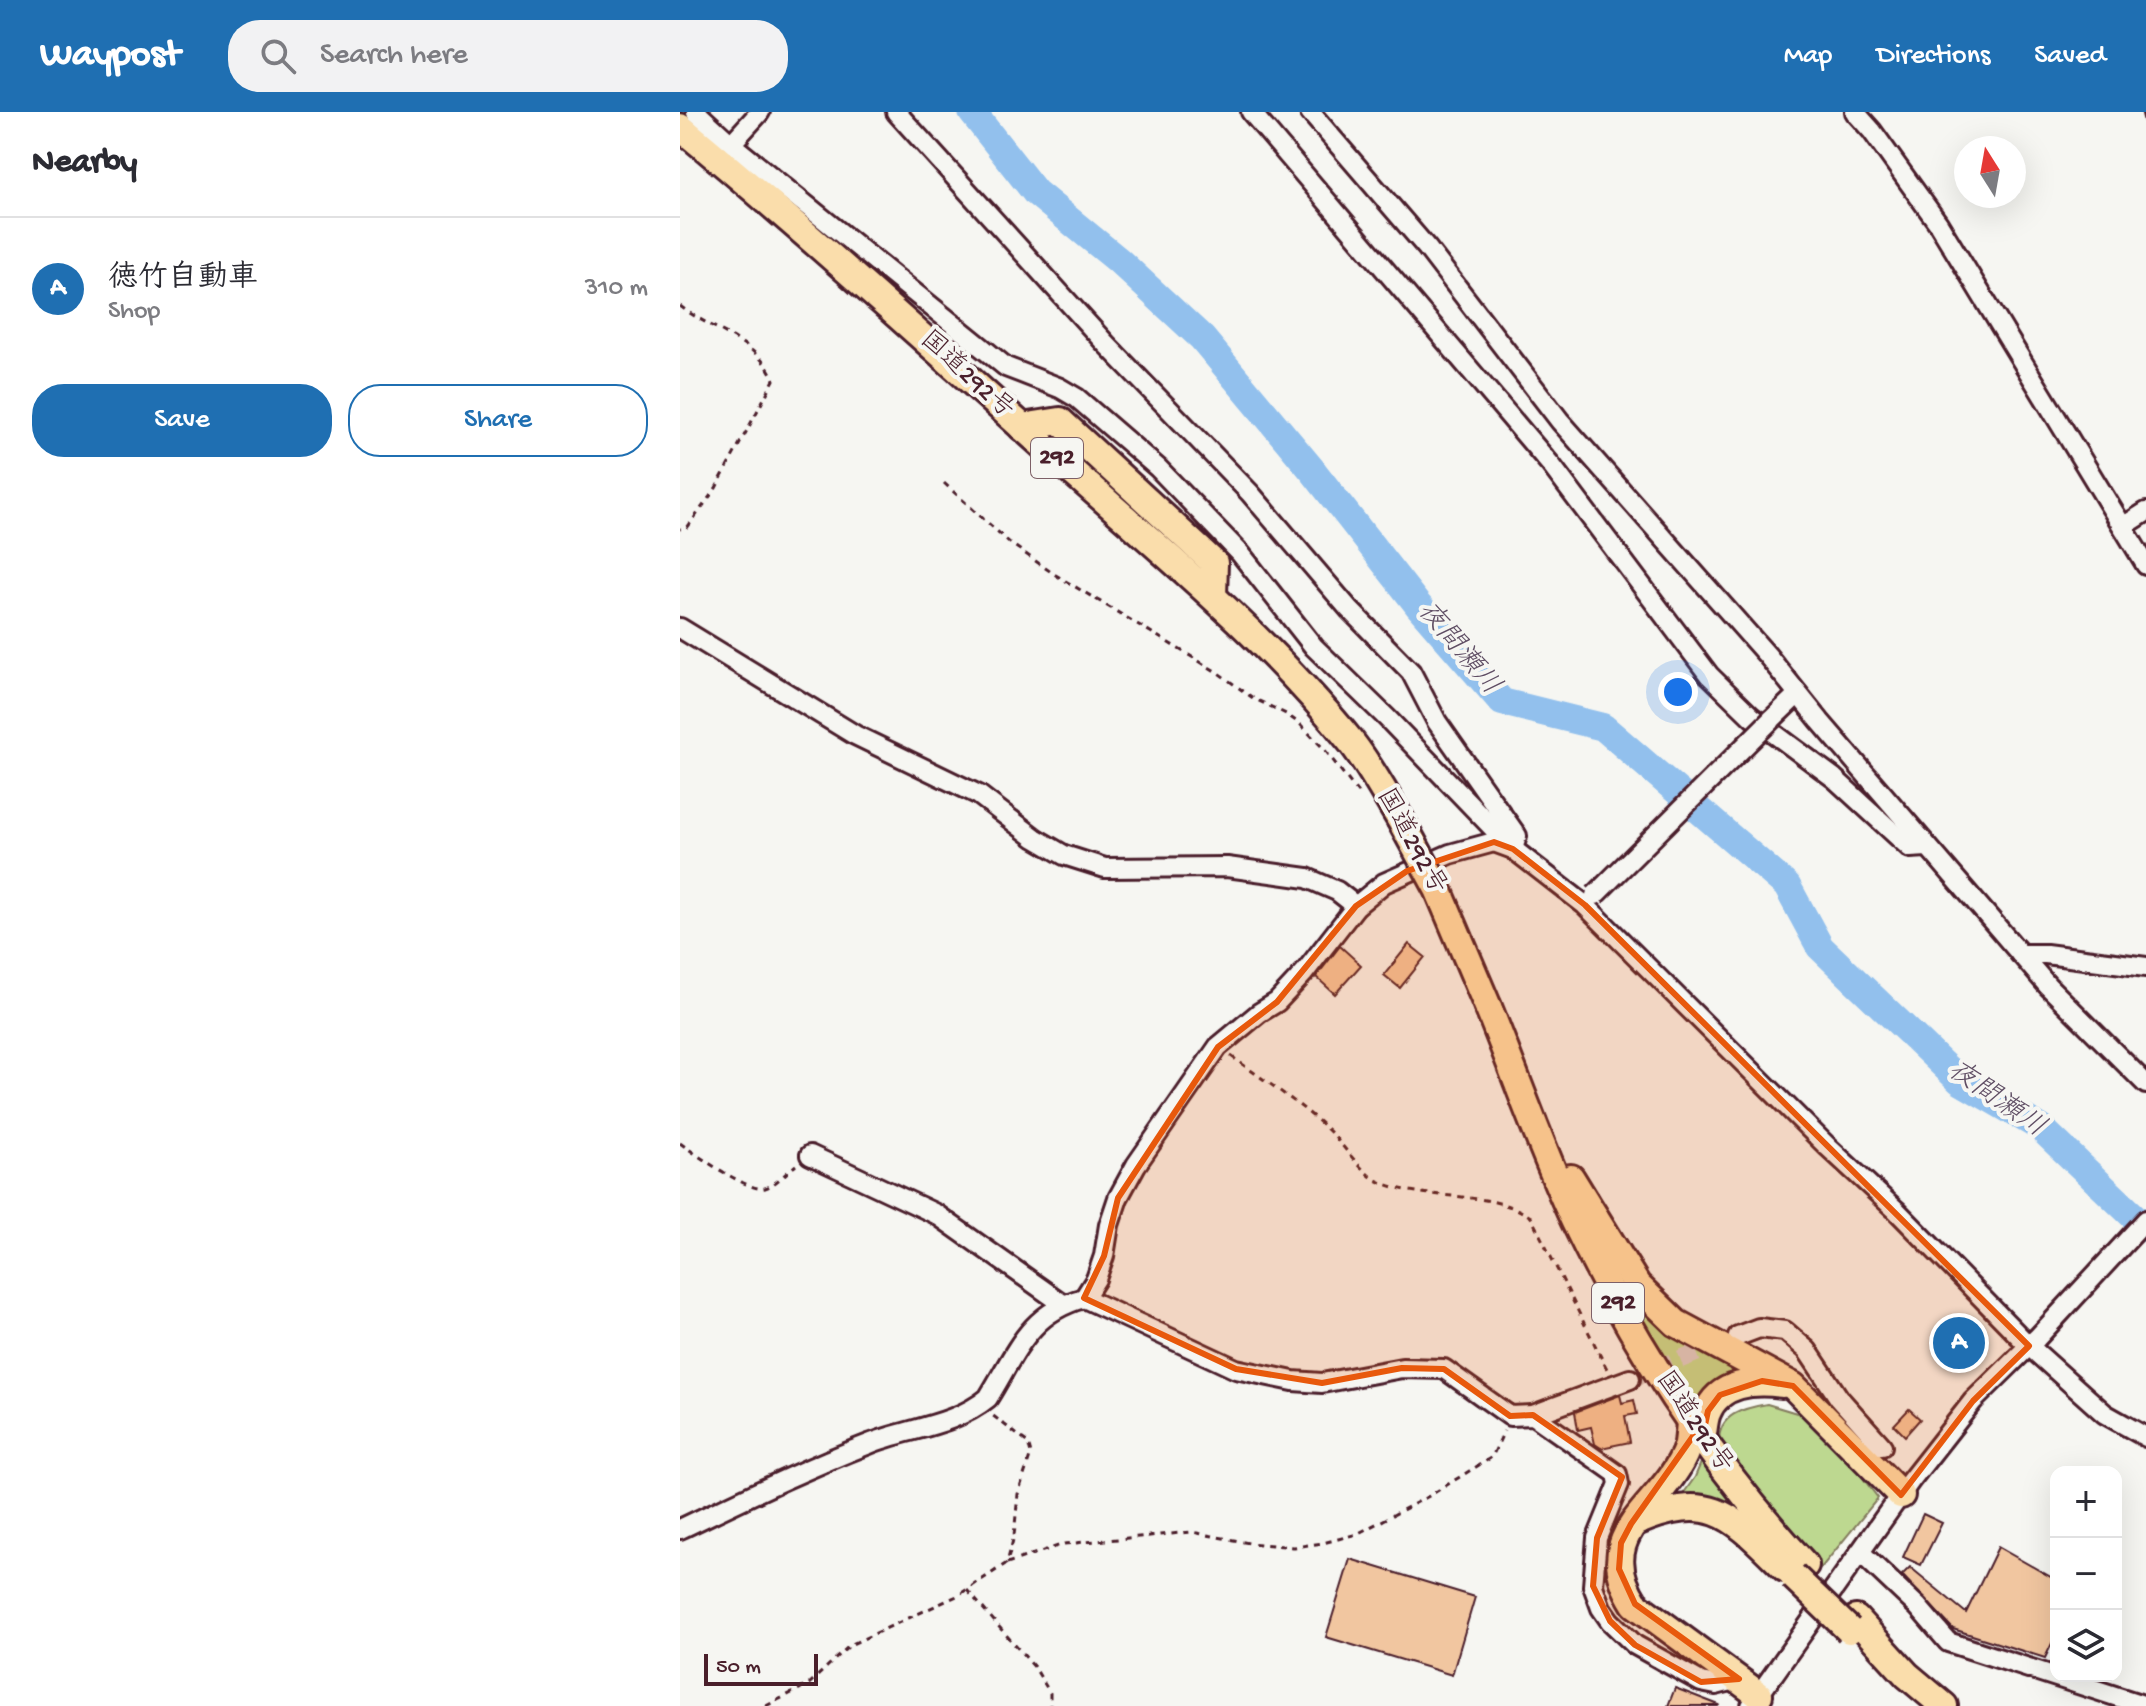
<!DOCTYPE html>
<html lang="en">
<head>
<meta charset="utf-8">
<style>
  :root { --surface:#fff; --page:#f2f2f3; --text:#2b2b33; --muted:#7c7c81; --line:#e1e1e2; --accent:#1f6fb2 }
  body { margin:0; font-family:"Gochi Hand","Klee One",sans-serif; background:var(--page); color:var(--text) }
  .controls { position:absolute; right:24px; bottom:24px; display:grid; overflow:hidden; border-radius:16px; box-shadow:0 8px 32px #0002 }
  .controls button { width:72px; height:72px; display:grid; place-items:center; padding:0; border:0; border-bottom:2px solid var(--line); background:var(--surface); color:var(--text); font:40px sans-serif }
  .compass { position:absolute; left:1274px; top:24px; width:72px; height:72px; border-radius:50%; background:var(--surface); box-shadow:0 8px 32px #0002; rotate:349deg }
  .scale { position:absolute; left:24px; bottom:20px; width:114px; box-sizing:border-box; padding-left:8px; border:4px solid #4a1f2b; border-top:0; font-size:22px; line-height:28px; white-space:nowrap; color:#4a1f2b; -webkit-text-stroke:6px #f6f6f2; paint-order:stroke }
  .you { position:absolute; left:998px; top:580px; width:28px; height:28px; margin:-20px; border:6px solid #fff; border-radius:50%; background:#1a73e8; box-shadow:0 0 0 12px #1a73e833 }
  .badge { display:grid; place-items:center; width:52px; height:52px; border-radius:50%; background:var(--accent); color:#fff; font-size:26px; font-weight:700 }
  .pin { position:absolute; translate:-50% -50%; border:4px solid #fff; box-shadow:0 2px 8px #0006 }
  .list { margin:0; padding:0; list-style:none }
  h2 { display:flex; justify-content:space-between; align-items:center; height:104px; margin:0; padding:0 32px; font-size:34px }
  h2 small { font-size:26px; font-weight:400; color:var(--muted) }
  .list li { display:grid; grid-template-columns:52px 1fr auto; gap:24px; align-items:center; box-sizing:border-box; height:144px; padding:0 32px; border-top:2px solid var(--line) }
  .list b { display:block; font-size:30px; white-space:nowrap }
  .list p { margin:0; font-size:26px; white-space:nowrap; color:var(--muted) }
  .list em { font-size:26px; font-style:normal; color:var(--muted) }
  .actions { display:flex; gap:16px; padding:24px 32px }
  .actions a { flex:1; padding:18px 0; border:2px solid var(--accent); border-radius:32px; text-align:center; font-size:28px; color:var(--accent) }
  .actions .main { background:var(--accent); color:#fff }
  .icon { flex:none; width:44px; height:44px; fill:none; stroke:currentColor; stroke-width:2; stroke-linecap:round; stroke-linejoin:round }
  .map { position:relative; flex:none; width:1466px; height:1594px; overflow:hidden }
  header { display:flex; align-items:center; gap:48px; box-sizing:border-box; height:112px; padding:0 40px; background:var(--accent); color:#fff }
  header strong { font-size:38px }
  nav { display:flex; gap:44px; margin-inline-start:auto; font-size:28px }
  .search { width:560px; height:72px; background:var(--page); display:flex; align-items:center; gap:20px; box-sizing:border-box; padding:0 28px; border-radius:32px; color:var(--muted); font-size:30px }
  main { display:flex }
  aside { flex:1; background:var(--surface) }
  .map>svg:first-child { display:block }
</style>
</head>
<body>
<header>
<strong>Waypost</strong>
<div class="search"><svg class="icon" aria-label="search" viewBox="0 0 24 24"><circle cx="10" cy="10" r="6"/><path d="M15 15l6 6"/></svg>Search here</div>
<nav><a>Map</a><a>Directions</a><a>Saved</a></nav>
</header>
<main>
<aside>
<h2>Nearby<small></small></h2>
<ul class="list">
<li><span class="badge">A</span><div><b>徳竹自動車</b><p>Shop</p></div><em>310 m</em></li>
</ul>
<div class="actions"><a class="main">Save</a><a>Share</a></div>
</aside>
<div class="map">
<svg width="1466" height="1594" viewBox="0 0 1466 1594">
  <rect width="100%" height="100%" fill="#f6f6f2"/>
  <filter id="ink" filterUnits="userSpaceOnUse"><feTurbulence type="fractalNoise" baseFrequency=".0125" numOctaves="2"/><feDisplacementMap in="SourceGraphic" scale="16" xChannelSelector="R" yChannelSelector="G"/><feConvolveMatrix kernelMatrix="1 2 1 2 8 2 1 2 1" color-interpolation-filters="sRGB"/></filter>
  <g filter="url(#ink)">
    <g fill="#bdd890" stroke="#847c5e" stroke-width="2">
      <polygon points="937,1166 1079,1262 1020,1303"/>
      <path d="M1087,1292l33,10 33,25 45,59 -57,70 -29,-32 -73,-93c-1,-29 25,-35 48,-39z"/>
      <polygon points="1023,1346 1071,1410 994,1395 1015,1365"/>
    </g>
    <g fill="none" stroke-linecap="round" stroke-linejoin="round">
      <polyline stroke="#92c0ed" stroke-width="28" points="292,0 355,80 438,148 522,226 633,359 737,492 822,590 923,615 1107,774 1140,835 1280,969 1361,1016 1466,1116"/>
    </g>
    <g fill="#f1c6a0" stroke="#4a1f2b" stroke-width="2">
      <polygon points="729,832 745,845 720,876 704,863"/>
      <polygon points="660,834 681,853 655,882 636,865"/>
      <polygon points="1279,1207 1299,1218 1281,1251 1260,1240"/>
      <polygon points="940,1283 942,1291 954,1288 957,1302 945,1304 950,1330 921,1336 915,1332 911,1315 898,1318 895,1300"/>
      <polygon points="1229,1297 1240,1307 1225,1324 1214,1313"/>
      <polygon points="1243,1402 1262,1411 1241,1453 1223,1445"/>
      <polygon points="1318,1435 1376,1468 1376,1523 1365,1546 1273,1517 1222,1463 1230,1455 1286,1501"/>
      <polygon points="670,1447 795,1485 772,1563 646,1525"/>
      <polygon points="995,1576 1039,1593 1038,1594 988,1594"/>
    </g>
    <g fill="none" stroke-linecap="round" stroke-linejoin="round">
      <polyline stroke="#d4cbca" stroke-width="18" stroke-dasharray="18 9" stroke-linecap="butt" points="950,1267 1044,1230"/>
      <g stroke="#4a1f2b" stroke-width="24">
        <g id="minor">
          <polyline points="16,0 51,32 326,255 380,276 397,286 478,356 560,441 634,535 707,606 833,737 905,793 1148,1035 1216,1098 1349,1234 1425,1302 1466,1325"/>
          <polyline points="216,0 426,232 570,381 669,497 731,560 757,610 837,724 833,737"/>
          <polyline points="571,0 871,353 1029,563 1072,605 1154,666 1230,736 1247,735"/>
          <polyline points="630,0 747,136 880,309 1087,543 1140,609 1368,874 1466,972"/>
          <polyline points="1175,0 1192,19 1258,111 1466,453"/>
          <polyline points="51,32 80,0"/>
          <polyline points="1444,414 1466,400"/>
          <polyline points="0,516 175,623 299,683 355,726 384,743 425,756 547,755 627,766 657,779 676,794"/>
          <polyline points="1092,607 1118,582"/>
          <polyline points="1340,842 1366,842 1466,855"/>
          <polyline points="130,1043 256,1102 383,1192"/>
          <polyline points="404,1186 416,1167 424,1144 429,1113 438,1086 456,1053 538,935 579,901 597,890 624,861 676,794 704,771 770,742 814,730 833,737"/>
          <polyline points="1058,1224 1079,1216 1105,1219 1127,1238 1159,1286 1202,1334"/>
          <polyline points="853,1303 950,1267"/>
          <path d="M0,1417c63,-30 124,-60 189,-85 40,-16 85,-18 119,-46 28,-45 40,-85 96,-100l152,71 57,12 29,2 80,-15 42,1 66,47 23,-1 84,59 2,10 -22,54 -4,48 8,22 9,13 25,24 66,37 15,3 23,-6"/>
          <polyline points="1180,1440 1238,1495 1268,1530 1466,1594"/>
          <polyline points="1071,1594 1231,1368 1293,1289 1357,1226 1466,1108"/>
        </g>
      </g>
      <g stroke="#4a1f2b" stroke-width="32">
        <g id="highway">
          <path d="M0,15c129,107 252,219 377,331 102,91 208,177 295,285 18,23 33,51 48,76"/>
          <polyline points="342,315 380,309 534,451 533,483"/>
          <path d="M808,895c29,71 54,145 87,215 60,125 136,242 230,343"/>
          <polyline points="891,1066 957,1173 996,1211 1113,1274 1221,1383"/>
          <path d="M1010,1311c-1,8 -1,18 -3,25 -22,60 -99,83 -52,156l124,91"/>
          <path d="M1022,1327c2,-9 2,-19 5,-26 12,-31 48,-33 75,-29"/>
          <path d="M956,1410c77,-32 96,-6 149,46"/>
          <polyline points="1176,1507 1227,1563 1264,1594"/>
        </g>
      </g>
      <g stroke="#4a1f2b" stroke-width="3" stroke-dasharray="6 6" stroke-linecap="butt">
        <path d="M0,194c32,25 78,34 94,74l-58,108 -29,40 -7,1"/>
        <polyline points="264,371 330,431 374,462 537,560 573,586 606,602 620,612 645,638 681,685"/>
        <path d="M551,944c31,23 66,45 94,71 14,12 36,45 51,53 49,24 109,7 155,37l77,154"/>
        <path d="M0,1031c14,10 69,50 85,45 10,-3 22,-16 31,-23"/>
        <polyline points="327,1451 384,1432 512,1420 569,1431 614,1435 643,1431 677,1422 749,1384 812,1345 824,1319"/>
        <polyline points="287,1478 355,1556 370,1581 370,1594"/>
        <polyline points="86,1594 129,1572 170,1533 277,1484 327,1451 334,1424 338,1382 351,1342 348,1331 312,1303"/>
      </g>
      <use href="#minor" stroke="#f6f6f2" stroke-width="18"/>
      <use href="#highway" stroke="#faddab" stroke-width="26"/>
      <polyline stroke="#4a1f2b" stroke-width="5" stroke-dasharray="12 6" stroke-linecap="butt" points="1463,0 1466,12"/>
      <g stroke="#4a1f2b" stroke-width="24" stroke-linecap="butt">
        <polyline id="minor-bridge" points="915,783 1092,607"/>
      </g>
      <g stroke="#4a1f2b" stroke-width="32" stroke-linecap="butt">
        <g id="highway-bridge">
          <polyline points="720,707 758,777 808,895"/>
          <polyline points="1113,1464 1169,1518"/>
        </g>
      </g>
      <use href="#minor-bridge" stroke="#f6f6f2" stroke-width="18"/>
      <use href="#highway-bridge" stroke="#faddab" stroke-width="26"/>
    </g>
  </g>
  <path fill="#e8590c" fill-opacity="0.2" stroke="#e8590c" stroke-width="6" stroke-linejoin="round" d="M814,730l19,7 72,56 444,441 -56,55 -72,94 -108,-109 -31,-5 -42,14 -12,16 -6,28 -6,-7 -65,92 -10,19 -2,26 16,35 104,75 -38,3 -66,-37 -25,-24 -17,-35 4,-48 25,-61 -89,-62 -23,1 -66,-47 -42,-1 -80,15 -86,-14 -152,-71 20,-42 14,-58 100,-151 59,-45 79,-96 51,-35z"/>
  <g text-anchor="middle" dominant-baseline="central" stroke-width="8" stroke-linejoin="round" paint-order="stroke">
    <g fill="#f6f6f2" stroke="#7e6067" stroke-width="2">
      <rect x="351" y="326" width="52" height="40" rx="6"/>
      <rect x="912" y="1171" width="52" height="40" rx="6"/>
    </g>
    <g font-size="24" font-weight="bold" fill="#4a1f2b">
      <text x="377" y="346">292</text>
      <text x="938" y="1191">292</text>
    </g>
    <g font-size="26" fill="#4a1f2b" stroke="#f6f6f2">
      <text transform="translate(286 264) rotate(42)">国道292号</text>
      <text transform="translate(730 730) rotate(61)">国道292号</text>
      <text transform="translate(1013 1311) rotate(56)">国道292号</text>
    </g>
    <g font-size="28" font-style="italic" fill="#604f65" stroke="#f6f6f2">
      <text transform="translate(778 537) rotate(50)">夜間瀬川</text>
      <text transform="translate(1316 988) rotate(35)">夜間瀬川</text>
    </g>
  </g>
</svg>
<div class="controls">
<button>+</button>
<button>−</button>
<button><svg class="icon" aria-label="layers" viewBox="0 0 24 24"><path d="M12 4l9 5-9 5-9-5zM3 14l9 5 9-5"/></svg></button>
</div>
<svg class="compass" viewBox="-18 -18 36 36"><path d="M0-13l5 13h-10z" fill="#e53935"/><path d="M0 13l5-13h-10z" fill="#7c7c81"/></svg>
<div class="scale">50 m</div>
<div class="you"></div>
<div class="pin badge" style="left:1279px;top:1231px">A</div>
</div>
</main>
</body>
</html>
